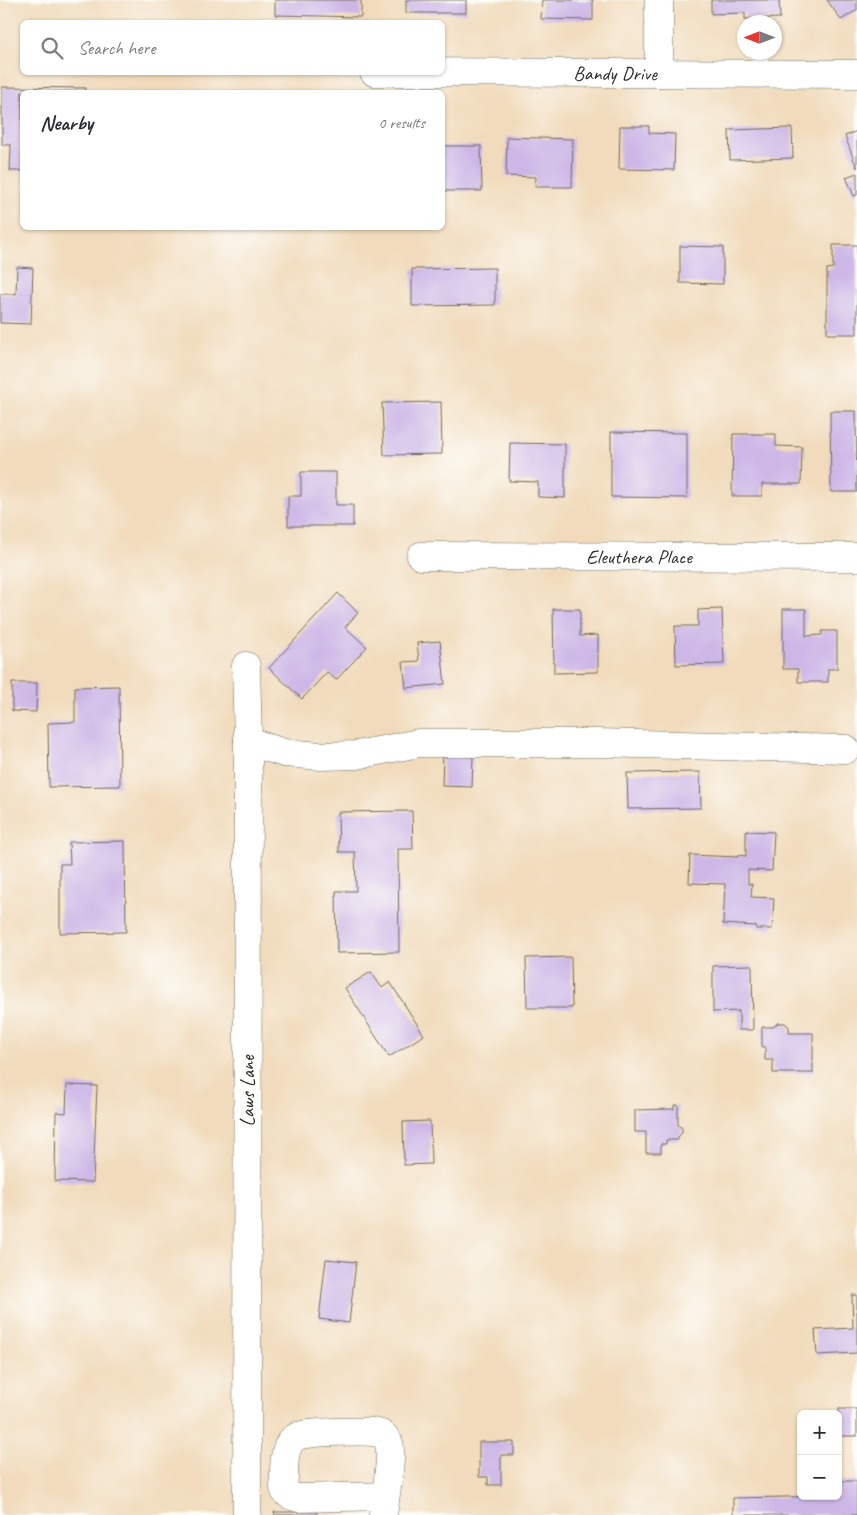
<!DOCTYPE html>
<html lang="en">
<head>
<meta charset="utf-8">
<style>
  :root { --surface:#fff; --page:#f2f2f3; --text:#2b2b33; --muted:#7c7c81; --line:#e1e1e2 }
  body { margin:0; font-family:Caveat,sans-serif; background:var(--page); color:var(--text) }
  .controls { position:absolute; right:15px; bottom:15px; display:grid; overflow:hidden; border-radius:8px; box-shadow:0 1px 4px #0004 }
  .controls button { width:45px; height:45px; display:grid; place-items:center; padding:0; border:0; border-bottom:1px solid var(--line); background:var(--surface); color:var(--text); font:25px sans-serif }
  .compass { position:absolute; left:737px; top:15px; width:45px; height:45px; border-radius:50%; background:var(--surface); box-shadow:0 1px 4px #0004; rotate:270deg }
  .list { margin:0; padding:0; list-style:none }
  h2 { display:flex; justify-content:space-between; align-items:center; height:65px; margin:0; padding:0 20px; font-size:21px }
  h2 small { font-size:16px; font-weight:400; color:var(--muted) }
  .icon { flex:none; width:28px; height:28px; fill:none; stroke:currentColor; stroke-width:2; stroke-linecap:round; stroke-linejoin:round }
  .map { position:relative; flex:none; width:857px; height:1515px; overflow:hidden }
  .search { position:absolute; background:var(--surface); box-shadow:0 1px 4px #0004; left:20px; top:20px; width:425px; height:55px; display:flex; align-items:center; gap:12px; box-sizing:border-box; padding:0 18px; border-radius:8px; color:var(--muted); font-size:19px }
  .panel { position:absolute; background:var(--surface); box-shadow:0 1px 4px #0004; left:20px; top:90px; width:425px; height:140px; border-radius:8px }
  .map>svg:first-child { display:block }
</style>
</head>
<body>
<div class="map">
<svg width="857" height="1515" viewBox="0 0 857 1515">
  <rect width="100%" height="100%" fill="#fdfcf7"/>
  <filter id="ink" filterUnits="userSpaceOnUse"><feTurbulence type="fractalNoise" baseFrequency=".02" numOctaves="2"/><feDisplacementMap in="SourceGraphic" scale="10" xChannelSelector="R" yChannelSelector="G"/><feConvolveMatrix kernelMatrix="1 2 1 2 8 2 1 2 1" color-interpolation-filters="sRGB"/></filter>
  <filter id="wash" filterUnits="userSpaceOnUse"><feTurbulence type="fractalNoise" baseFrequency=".0096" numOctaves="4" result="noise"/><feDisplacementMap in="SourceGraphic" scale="20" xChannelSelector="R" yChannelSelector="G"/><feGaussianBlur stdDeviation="1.12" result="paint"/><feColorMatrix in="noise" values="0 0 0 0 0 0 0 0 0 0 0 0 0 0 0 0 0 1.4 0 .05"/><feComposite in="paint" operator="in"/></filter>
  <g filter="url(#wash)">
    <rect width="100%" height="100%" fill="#f1dbbc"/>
    <g id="blocks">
      <g fill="#cdb7e7">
        <polygon points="275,0 361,0 361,17 275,15"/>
        <rect x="406" y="0" width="60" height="13"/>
        <polygon points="542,0 593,0 593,20 541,19"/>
        <polygon points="711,0 779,0 780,18 745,19 745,13 711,14"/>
        <polygon points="827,0 857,0 857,10 841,20"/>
        <polygon points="2,87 86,88 86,92 22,92 22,171 10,171 11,145 2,145"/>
        <polygon points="620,126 649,126 649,133 675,134 674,170 619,169"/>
        <polygon points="792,128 793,158 730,160 729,130"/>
        <polygon points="857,131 857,168 845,136"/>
        <polygon points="507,137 573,139 572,187 535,187 536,177 506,176"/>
        <polygon points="442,146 481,146 482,191 442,191"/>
        <polygon points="857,173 857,195 854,196 846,177"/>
        <polygon points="833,245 857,245 857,334 827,334 827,269 833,268"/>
        <polygon points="680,246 723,247 723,284 680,283"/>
        <polygon points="17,267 33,268 31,324 0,323 0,294 16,294"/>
        <polygon points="495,268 495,305 412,306 412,269"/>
        <polygon points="441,402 442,454 384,455 382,403"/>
        <polygon points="830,411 856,411 857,492 831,492"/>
        <polygon points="611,432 687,433 687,498 611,497"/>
        <polygon points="733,434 776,434 776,446 802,447 801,484 762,484 762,496 732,496"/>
        <polygon points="510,443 565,444 565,498 538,497 538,482 509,481"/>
        <polygon points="301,472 336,472 336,505 353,505 353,526 288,526 288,496 301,496"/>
        <polygon points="338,593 358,613 345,627 367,647 336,680 327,672 302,699 269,668"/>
        <polygon points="553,609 580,609 580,636 598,635 598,672 554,673"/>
        <polygon points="722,609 724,664 676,665 675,626 698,626 698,610"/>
        <polygon points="783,609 806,609 806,636 822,635 822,631 837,631 837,669 828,669 828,682 798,682 798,669 783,669"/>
        <polygon points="440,641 445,684 406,688 403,662 419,661 417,643"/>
        <polygon points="12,683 37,683 36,712 12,711"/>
        <polygon points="119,686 120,786 49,787 48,723 75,722 75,687"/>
        <polygon points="443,755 473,757 472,787 442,786"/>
        <polygon points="700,772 701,808 628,809 627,773"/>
        <polygon points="412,811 413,849 398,849 399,952 337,953 336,891 356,891 355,852 339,852 338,812"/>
        <polygon points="746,831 774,832 772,871 748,870 748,884 752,884 751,897 774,898 772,929 756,929 756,926 723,924 725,884 689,883 690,855 738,857 738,855 746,856"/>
        <polygon points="125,841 126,932 60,933 60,864 70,864 69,842"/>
        <polygon points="571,957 572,1008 527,1008 526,958"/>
        <polygon points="752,965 753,1030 739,1030 739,1011 713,1012 713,966"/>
        <polygon points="371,972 382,988 390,982 424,1035 389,1057 345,988"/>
        <polygon points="778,1023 785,1023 789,1027 789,1033 813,1033 813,1073 773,1073 773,1060 765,1060 765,1047 762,1047 762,1027 773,1027"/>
        <polygon points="67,1085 97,1086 93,1182 55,1181 56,1112 66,1113"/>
        <polygon points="674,1105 678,1105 678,1125 682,1128 682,1133 678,1137 678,1140 666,1140 666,1144 661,1144 661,1153 646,1153 646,1132 635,1132 635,1110 674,1109"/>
        <polygon points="430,1121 431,1164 404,1165 403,1122"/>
        <polygon points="326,1259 356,1262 349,1323 319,1319"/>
        <polygon points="852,1295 857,1295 857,1353 817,1355 815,1330 853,1328"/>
        <rect x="839" y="1409" width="18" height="27"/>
        <polygon points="479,1442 514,1442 514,1455 501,1455 501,1485 488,1485 488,1477 479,1477"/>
        <polygon points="838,1481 857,1481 857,1515 733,1515 733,1498 838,1496"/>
        <polygon points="274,1512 317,1512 317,1515 275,1515"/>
      </g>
    </g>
  </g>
  <g filter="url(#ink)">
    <use href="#blocks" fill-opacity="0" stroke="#70695e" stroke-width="1"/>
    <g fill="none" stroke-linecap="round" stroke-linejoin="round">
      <g stroke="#70695e" stroke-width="29">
        <g id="minor">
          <path id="s1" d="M374,72l483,2"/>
          <polyline points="659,73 659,0"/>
          <path id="s2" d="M421,556l436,1"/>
          <polyline points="246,666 248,741 247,1515"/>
          <polyline points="248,741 284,753 321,756 357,755 419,743 597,743 846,749"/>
          <path d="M383,1515c2,-17 10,-57 6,-72 -2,-5 -6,-9 -11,-10 -9,-3 -72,-1 -80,3 -2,1 -4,2 -6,4 -8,8 -8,26 -8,37 -1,14 -1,17 14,21l87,-2"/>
        </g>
      </g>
      <use href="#minor" stroke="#fff" stroke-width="28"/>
    </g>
  </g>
  <g text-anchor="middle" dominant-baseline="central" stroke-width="4.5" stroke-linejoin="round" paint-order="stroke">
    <g font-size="20" fill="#2b2b2b" stroke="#fdfcf7">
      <text stroke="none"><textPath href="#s1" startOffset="241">Bandy Drive</textPath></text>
      <text stroke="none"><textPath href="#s2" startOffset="218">Eleuthera Place</textPath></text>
      <text transform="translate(247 1091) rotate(-90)">Laws Lane</text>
    </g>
  </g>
</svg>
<div class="controls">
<button>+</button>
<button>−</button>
</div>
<svg class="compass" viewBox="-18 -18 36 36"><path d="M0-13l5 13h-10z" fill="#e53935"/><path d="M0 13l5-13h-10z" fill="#7c7c81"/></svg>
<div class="search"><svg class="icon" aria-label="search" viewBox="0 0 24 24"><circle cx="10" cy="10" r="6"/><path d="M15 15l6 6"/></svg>Search here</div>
<section class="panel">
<h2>Nearby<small>0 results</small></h2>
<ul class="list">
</ul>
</section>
</div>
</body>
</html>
